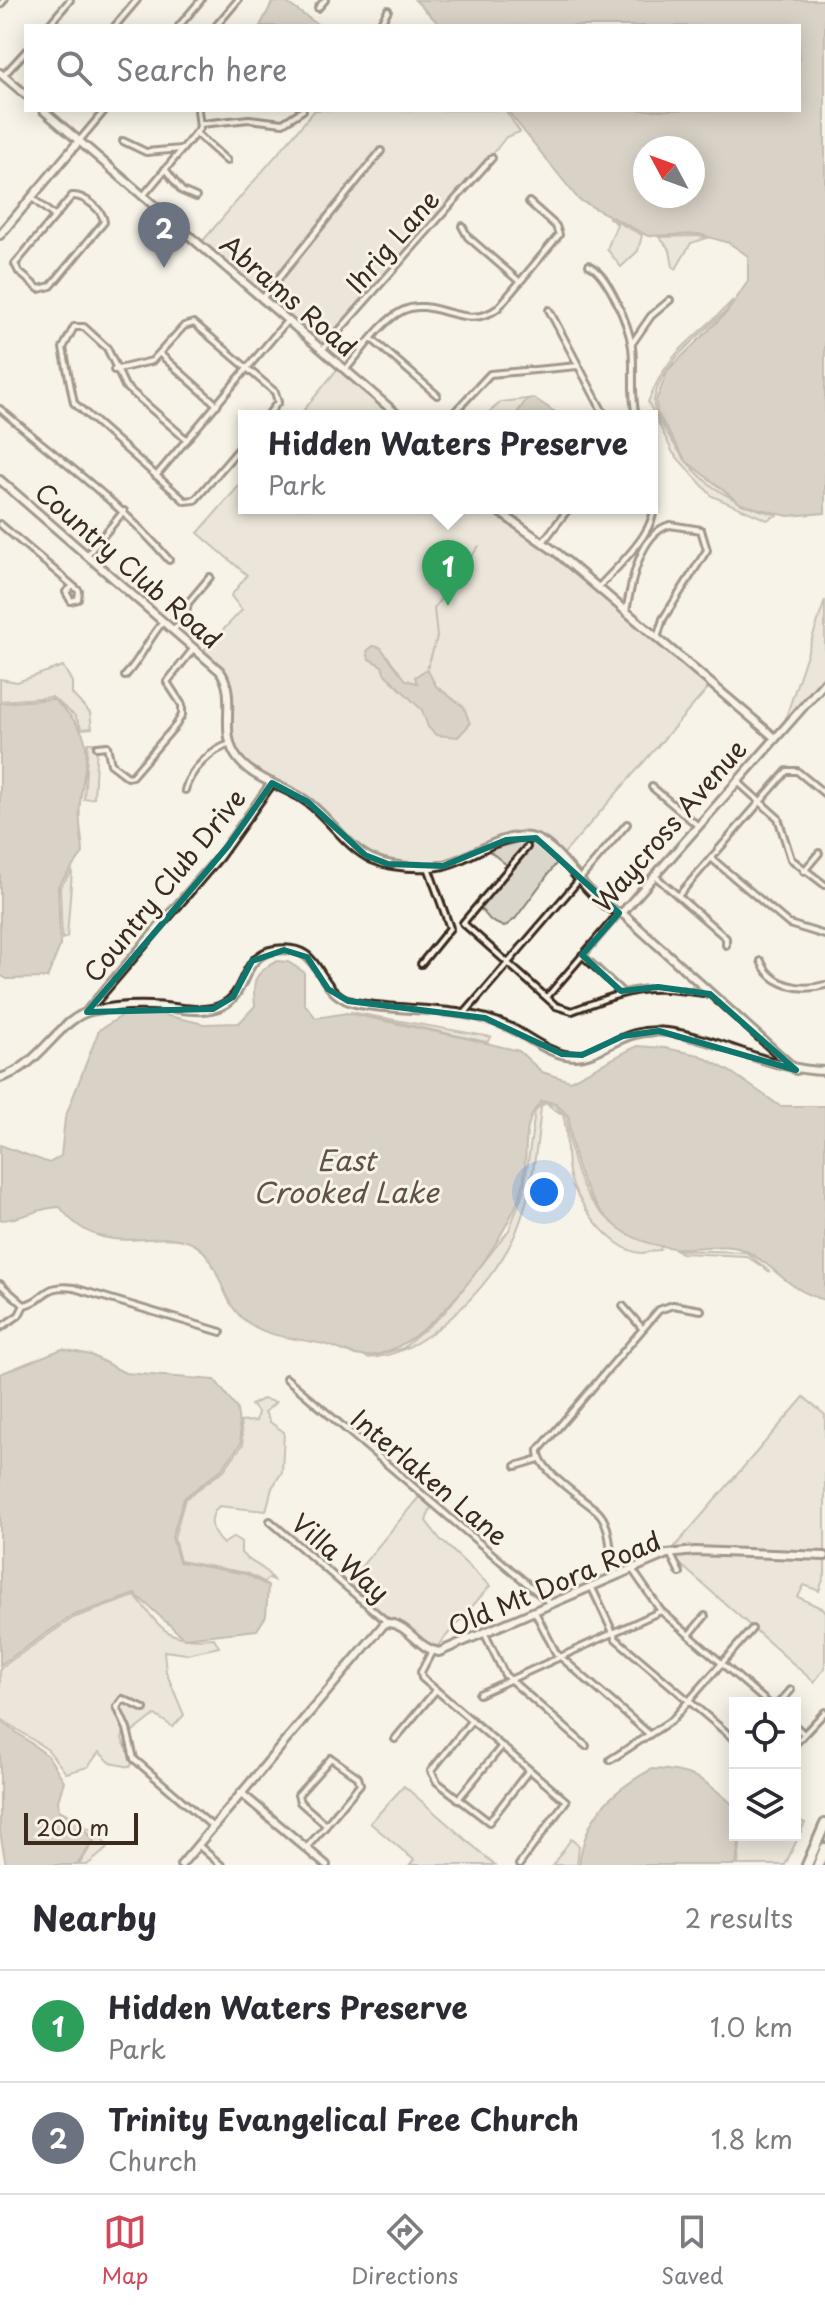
<!DOCTYPE html>
<html lang="en">
<head>
<meta charset="utf-8">
<style>
  :root { --surface:#fff; --page:#f7f7f7; --text:#2b2b33; --muted:#7c7c81; --line:#e1e1e2; --accent:#d1495b }
  body { margin:0; font-family:"Playpen Sans",sans-serif; background:var(--page); color:var(--text) }
  .controls { position:absolute; right:24px; bottom:24px; display:grid; overflow:hidden; border-radius:0px; box-shadow:0 4px 20px #0003 }
  .controls button { width:72px; height:72px; display:grid; place-items:center; padding:0; border:0; border-bottom:2px solid var(--line); background:var(--surface); color:var(--text); font:40px sans-serif }
  .compass { position:absolute; left:633px; top:136px; width:72px; height:72px; border-radius:50%; background:var(--surface); box-shadow:0 4px 20px #0003; rotate:311deg }
  .scale { position:absolute; left:24px; bottom:20px; width:114px; box-sizing:border-box; padding-left:8px; border:4px solid #3b2a1e; border-top:0; font-size:22px; line-height:28px; white-space:nowrap; color:#3b2a1e; -webkit-text-stroke:6px #f7f3e8; paint-order:stroke }
  .you { position:absolute; left:544px; top:1192px; width:28px; height:28px; margin:-20px; border:6px solid #fff; border-radius:50%; background:#1a73e8; box-shadow:0 0 0 12px #1a73e833 }
  .badge { display:grid; place-items:center; width:52px; height:52px; border-radius:50%; background:var(--accent); color:#fff; font-size:26px; font-weight:700 }
  .pin { position:absolute; translate:-50% -66px; filter:drop-shadow(0 2px 4px #0008) }
  .pin::after { content:''; position:absolute; top:42px; width:28px; height:24px; background:inherit; clip-path:polygon(0 0,100% 0,50% 100%) }
  .popup { position:absolute; left:238px; top:410px; width:420px; height:104px; box-sizing:border-box; display:grid; place-content:center; border-radius:0px; background:var(--surface); filter:drop-shadow(0 2px 6px #0005); font-size:26px; white-space:nowrap; color:var(--muted) }
  .popup b { font-size:30px; color:var(--text) }
  .popup::after { content:''; position:absolute; left:50%; top:100%; margin-left:-16px; border:16px solid transparent; border-top-color:var(--surface) }
  .list { margin:0; padding:0; list-style:none }
  h2 { display:flex; justify-content:space-between; align-items:center; height:104px; margin:0; padding:0 32px; font-size:34px }
  h2 small { font-size:26px; font-weight:400; color:var(--muted) }
  .list li { display:grid; grid-template-columns:52px 1fr auto; gap:24px; align-items:center; box-sizing:border-box; height:112px; padding:0 32px; border-top:2px solid var(--line) }
  .list b { display:block; font-size:30px; white-space:nowrap }
  .list p { margin:0; font-size:26px; white-space:nowrap; color:var(--muted) }
  .list em { font-size:26px; font-style:normal; color:var(--muted) }
  .icon { flex:none; width:44px; height:44px; fill:none; stroke:currentColor; stroke-width:2; stroke-linecap:round; stroke-linejoin:round }
  .map { position:relative; flex:none; width:825px; height:1865px; overflow:hidden }
  .search { position:absolute; background:var(--surface); box-shadow:0 4px 20px #0003; left:24px; right:24px; top:24px; height:88px; display:flex; align-items:center; gap:20px; box-sizing:border-box; padding:0 28px; border-radius:0px; color:var(--muted); font-size:30px }
  .sheet { height:328px; background:var(--surface) }
  nav { display:flex; justify-content:space-around; align-items:center; box-sizing:border-box; height:112px; border-top:2px solid var(--line); background:var(--surface); font-size:22px; color:var(--muted) }
  nav a { display:grid; justify-items:center; gap:4px }
  nav .on { color:var(--accent) }
  .map>svg:first-child { display:block }
</style>
</head>
<body>
<div class="map">
<svg width="825" height="1865" viewBox="0 0 825 1865">
  <rect width="100%" height="100%" fill="#f7f3e8"/>
  <filter id="ink" filterUnits="userSpaceOnUse"><feTurbulence type="fractalNoise" baseFrequency=".0125" numOctaves="2"/><feDisplacementMap in="SourceGraphic" scale="16" xChannelSelector="R" yChannelSelector="G"/><feConvolveMatrix kernelMatrix="1 2 1 2 8 2 1 2 1" color-interpolation-filters="sRGB"/></filter>
  <g filter="url(#ink)">
    <g fill="#dbd6cb" stroke="#8b8074" stroke-width="2">
      <polygon points="315,110 505,110 520,132 506,137 464,192 443,207 323,349 201,243"/>
      <polygon points="608,217 642,235 638,251 621,267 607,249 617,224"/>
      <polygon points="699,236 707,238 691,243 676,269 673,267 670,250 659,237"/>
      <path d="M733,300l-6,10c-26,25 -66,52 -73,90 -2,12 7,23 13,33 28,47 57,68 110,82l-10,5 -55,-24 -39,-43 -25,-51c22,-56 49,-63 85,-102z"/>
      <polygon points="339,367 396,416 299,416"/>
      <polygon points="527,399 517,415 485,416 501,402"/>
      <polygon points="244,480 244,508 491,508 542,544 710,686 561,857 547,843 525,834 454,861 430,865 388,862 366,853 309,801 242,760 232,741 229,682 222,670 202,652 242,610 231,596 247,575 198,533"/>
      <polygon points="825,600 825,679 784,723"/>
      <polygon points="63,666 72,682 72,694 90,713 92,728 82,729 75,716 52,697 0,701 0,679 17,682"/>
      <polygon points="88,743 97,743 94,798 84,799"/>
      <polygon points="530,839 544,846 558,861 515,919 504,927 491,921 479,907 508,866 488,850"/>
      <polygon points="72,871 67,937 62,939 60,887"/>
      <polygon points="350,1012 491,1037 487,1042"/>
      <path d="M543,1103l12,2 12,13c4,68 27,107 94,128l-1,4c-6,0 -13,3 -19,3 -30,-2 -68,-54 -72,-81 -4,-20 0,-37 -6,-57l-18,-12 -4,4c-4,42 -10,94 -28,132 -23,48 -90,119 -147,119l37,-10 41,-35 65,-83 15,-40 11,-79z"/>
      <polygon points="677,1250 746,1252 770,1272 746,1256 681,1253"/>
      <polygon points="804,1397 825,1415 825,1554 671,1551"/>
      <path d="M262,1399l14,3 -11,10 5,10 14,10 -2,40 -10,16 -6,23 -47,-5c-12,12 -8,27 4,38l11,-7 7,5v11c11,12 23,12 32,27l-4,-2 -5,4 -17,-9 -67,-12 -6,-23 11,-39 39,-29 19,-26 -3,-22 16,-1 2,-9 -7,-7z"/>
      <polygon points="419,1497 431,1507 426,1521 440,1539 490,1586 435,1649 400,1623 387,1620 345,1586"/>
      <polygon points="670,1555 825,1558 825,1574 819,1591 804,1585 798,1597 825,1610 825,1668 814,1682"/>
      <path d="M135,1596c29,34 29,46 79,42l5,9 -32,7 -23,-3 2,21 18,43 -11,12 -18,-12 -22,17h-9l-2,7 11,23 -3,5 -19,-4 -12,-11 -11,15 -22,6 -18,-23 -48,-32v-50l73,-50z"/>
      <polygon points="404,1786 495,1865 410,1865 414,1860 370,1823"/>
      <polygon points="795,1818 805,1823 785,1865 738,1865 741,1835 795,1835"/>
      <polygon points="83,1825 99,1834 108,1848 87,1865 79,1865 94,1841"/>
      <polygon points="571,1839 579,1846 577,1865 553,1865"/>
    </g>
    <g fill="#b4aca0" stroke="#84786c" stroke-width="2" fill-rule="evenodd">
      <path d="M415,0h410v513l-37,3 -47,-12 -55,-43 -29,-48 -1,-12 12,-31 60,-59 20,-30v-25l-19,-13 -30,-9 -51,2 -69,-36 -72,-90h292v-84h-358zM645,148h48v48h-48z"/>
      <polygon points="284,1 320,26 260,26 272,3"/>
      <polygon points="534,398 561,416 515,416 527,399"/>
      <polygon points="373,646 380,647 406,680 417,683 415,677 427,669 436,686 464,707 470,724 458,737 436,735 428,727 422,710 384,673 382,666 369,659 367,651"/>
      <path d="M53,699c46,40 33,51 27,104 -2,16 2,34 3,50l-25,33 2,60 -13,32 -40,1 -7,-4v-272z"/>
      <path d="M277,961l11,1 16,10v31l12,15 31,-5 123,26 49,12 23,21 28,9 67,-35 28,2 34,7 32,17 49,34h45v194c-39,-11 -46,-31 -77,-48 -19,-11 -53,-2 -74,-4 -73,-7 -101,-66 -105,-131l-13,-14 -14,-2c-25,23 -11,62 -21,92 -18,52 -97,165 -158,163 -13,0 -27,-10 -40,-12 -27,-6 -58,-6 -81,-26 -20,-18 -22,-50 -39,-67 -34,-34 -97,18 -143,-44 -21,0 -38,13 -60,13v-75l49,18 12,-7 4,-38 34,-88 26,-16 31,-1 48,11 35,-1 16,-17c-3,-25 -1,-33 22,-45z"/>
      <polygon points="62,1349 91,1355 125,1373 215,1380 237,1409 241,1443 222,1469 184,1498 172,1537 179,1562 246,1574 268,1586 266,1616 257,1630 184,1638 135,1594 72,1616 0,1665 0,1374"/>
      <polygon points="0,1720 48,1756 64,1781 58,1801 59,1810 77,1819 93,1841 77,1865 6,1865 0,1832"/>
      <path d="M652,1769c40,1 53,10 82,37l1,29h5l-4,30h-157c6,-49 31,-73 73,-96z"/>
    </g>
    <g fill="none" stroke-linecap="round" stroke-linejoin="round">
      <polyline stroke="#84786c" stroke-width="2" points="427,669 437,637 434,608 479,546"/>
      <g stroke="#3b2a1e" stroke-width="10">
        <g id="minor">
          <polyline points="0,5 4,0"/>
          <polyline points="318,8 325,0"/>
          <polyline points="48,26 70,0"/>
          <polyline points="115,26 137,0"/>
          <polyline points="179,26 201,0"/>
          <polyline points="216,26 238,0"/>
          <polyline points="379,26 388,10"/>
          <polyline points="3,76 26,51"/>
          <polyline points="201,124 249,119 283,123 303,110"/>
          <polyline points="196,133 227,161"/>
          <polyline points="79,141 105,110"/>
          <polyline points="123,141 146,152 181,149"/>
          <polyline points="165,169 182,191 196,197"/>
          <path d="M72,196c12,-1 31,14 32,26l-53,64 -12,3 -20,-17 -4,-8z"/>
          <polyline points="143,196 200,128 198,110"/>
          <polyline points="31,197 54,216"/>
          <polyline points="462,226 468,237 520,282"/>
          <path d="M589,265c19,9 40,61 43,82 3,23 -2,45 4,69"/>
          <polyline points="262,299 381,151"/>
          <polyline points="549,310 605,416"/>
          <polyline points="373,340 437,395"/>
          <polyline points="633,342 651,316 670,300"/>
          <polyline points="322,350 492,158"/>
          <polyline points="160,354 217,405"/>
          <polyline points="114,370 152,361 184,326 194,323 275,392 278,402 267,416"/>
          <path d="M345,370c16,-17 35,-48 57,-59 31,-16 64,22 96,-3l61,-73 -3,-9 -27,-24"/>
          <path d="M0,409c57,49 120,93 169,151"/>
          <polyline points="451,416 490,374 578,366"/>
          <polyline points="187,440 125,386 107,348 84,327 74,327 63,348 74,403 185,501 195,500 244,443"/>
          <polyline points="156,476 287,321"/>
          <polyline points="0,524 79,591 78,599 71,601 66,592 72,587"/>
          <polyline points="543,542 569,508"/>
          <polyline points="87,555 124,511"/>
          <path d="M598,588c19,-22 67,-62 54,-94"/>
          <path d="M626,612c5,-27 13,-79 44,-87l31,5 6,20 -44,69 -6,19"/>
          <polyline points="173,631 186,615 188,603 210,577"/>
          <path d="M125,676c16,-17 23,-37 38,-54"/>
          <polyline points="97,747 107,746 111,764 128,777 132,776 176,725 182,715 182,705 167,682 194,648"/>
          <polyline points="738,782 778,818 791,859 825,885"/>
          <polyline points="652,787 697,825"/>
          <path d="M185,790c5,-20 27,-41 46,-46"/>
          <path d="M527,847l-64,76 93,83 16,5c62,-23 71,-27 138,-17"/>
          <polyline points="711,858 789,924 825,935"/>
          <polyline points="804,871 819,853"/>
          <polyline points="654,875 726,938 726,945"/>
          <polyline points="678,896 787,771 797,771 825,794"/>
          <polyline points="582,955 621,991"/>
          <path d="M761,961c10,25 40,31 64,24"/>
          <polyline points="421,964 450,928 428,867"/>
          <polyline points="547,997 619,913"/>
          <polyline points="465,1013 627,824"/>
          <polyline points="0,1284 24,1305"/>
          <path d="M24,1305c22,-4 18,-22 50,-17l147,44"/>
          <polyline points="623,1306 642,1328"/>
          <polyline points="0,1328 19,1315 24,1305"/>
          <polyline points="286,1378 551,1604"/>
          <polyline points="516,1466 539,1459"/>
          <polyline points="270,1521 387,1622"/>
          <polyline points="670,1553 680,1573"/>
          <polyline points="632,1569 661,1611 768,1703"/>
          <path d="M617,1575c-10,-21 -3,-48 -20,-64 -15,-13 -60,-41 -58,-61l120,-140 14,-5 28,5"/>
          <polyline points="592,1588 616,1639 735,1740"/>
          <polyline points="535,1612 556,1653 649,1734"/>
          <polyline points="485,1634 505,1675 586,1746"/>
          <polyline points="689,1635 705,1616"/>
          <polyline points="432,1651 421,1672 422,1678 566,1801 519,1865"/>
          <polyline points="479,1694 661,1611"/>
          <polyline points="779,1703 791,1690"/>
          <polyline points="144,1709 123,1699 117,1707 127,1729 134,1759 213,1827"/>
          <polyline points="472,1720 431,1771 437,1782 489,1822 529,1770"/>
          <polyline points="795,1726 804,1734"/>
          <polyline points="395,1739 436,1690"/>
          <polyline points="795,1744 825,1712"/>
          <polygon points="331,1758 358,1777 360,1784 326,1825 300,1802 298,1795"/>
          <polyline points="610,1760 672,1720 752,1629"/>
          <polyline points="458,1799 502,1746"/>
          <polyline points="198,1845 221,1865"/>
          <polyline points="306,1848 326,1826"/>
        </g>
      </g>
      <g stroke="#3b2a1e" stroke-width="12">
        <g id="tertiary">
          <polyline points="0,73 26,95"/>
          <polyline points="43,110 399,416"/>
          <polyline points="0,235 79,141"/>
          <path d="M0,480l220,191c17,24 0,56 14,82 15,27 52,32 75,50 21,16 39,45 63,56 18,8 41,9 60,8 33,-2 64,-35 98,-30 32,5 58,70 92,76l203,-231"/>
          <polyline points="494,508 556,552 774,737"/>
          <polyline points="622,913 796,1070"/>
          <polyline points="88,1010 219,857 272,783"/>
          <path d="M0,1078c41,-12 58,-59 91,-67 19,-4 42,-6 61,-5 22,0 51,10 71,-1 25,-12 18,-50 52,-55 53,-8 36,46 85,54 48,8 104,2 149,23 21,10 41,29 66,29 30,-1 48,-30 92,-24 55,7 103,38 158,39"/>
          <polyline points="241,1793 326,1865"/>
          <path d="M181,1865l204,-242c23,-1 32,26 54,29l228,-98 28,-3 130,5"/>
        </g>
      </g>
      <g stroke="#3b2a1e" stroke-width="14">
        <g id="primary">
          <polyline points="807,1865 825,1824"/>
          <polyline points="818,1865 825,1848"/>
        </g>
      </g>
      <use href="#minor" stroke="#f7f3e8" stroke-width="4"/>
      <use href="#tertiary" stroke="#f7f3e8" stroke-width="6"/>
      <use href="#primary" stroke="#f7f3e8" stroke-width="8"/>
    </g>
  </g>
  <path d="M0 0H825V1865H0ZM272,783l36,19 57,53 23,9 55,2 63,-26 30,-2 83,75 -37,42 39,36 37,-4 52,7 86,76 -137,-39 -36,5 -41,19 -20,-1 -77,-36 -137,-17 -20,-12 -21,-32 -23,-7 -32,11 -19,36 -20,12 -126,3 141,-166z" fill="#f7f3e8" fill-opacity=".55" fill-rule="evenodd"/>
  <path fill="none" stroke="#0f766e" stroke-width="6" stroke-linejoin="round" d="M272,783l36,19 57,53 23,9 55,2 63,-26 30,-2 83,75 -37,42 39,36 37,-4 52,7 86,76 -137,-39 -36,5 -41,19 -20,-1 -77,-36 -137,-17 -20,-12 -21,-32 -23,-7 -32,11 -19,36 -20,12 -126,3 141,-166z"/>
  <g text-anchor="middle" dominant-baseline="central" stroke-width="6" stroke-linejoin="round" paint-order="stroke">
    <g font-size="26" fill="#3b2a1e" stroke="#f7f3e8">
      <text transform="translate(392 241) rotate(-49)">Ihrig Lane</text>
      <text transform="translate(289 295) rotate(41)">Abrams Road</text>
      <text transform="translate(129 565) rotate(41)">Country Club Road</text>
      <text transform="translate(669 825) rotate(-49)">Waycross Avenue</text>
      <text transform="translate(164 885) rotate(-51)">Country Club Drive</text>
      <text transform="translate(430 1477) rotate(40)">Interlaken Lane</text>
      <text transform="translate(341 1557) rotate(41)">Villa Way</text>
      <text transform="translate(554 1583) rotate(-23)">Old Mt Dora Road</text>
    </g>
    <g font-size="28" font-style="italic" fill="#5f5145" stroke="#f7f3e8">
      <text x="346" y="1159">East<tspan x="346" dy="32">Crooked Lake</tspan></text>
    </g>
  </g>
</svg>
<div class="controls">
<button><svg class="icon" aria-label="locate" viewBox="0 0 24 24"><circle cx="12" cy="12" r="6"/><path d="M12 2v4M12 18v4M2 12h4M18 12h4"/></svg></button>
<button><svg class="icon" aria-label="layers" viewBox="0 0 24 24"><path d="M12 4l9 5-9 5-9-5zM3 14l9 5 9-5"/></svg></button>
</div>
<svg class="compass" viewBox="-18 -18 36 36"><path d="M0-13l5 13h-10z" fill="#e53935"/><path d="M0 13l5-13h-10z" fill="#7c7c81"/></svg>
<div class="scale">200 m</div>
<div class="you"></div>
<div class="pin badge" style="left:448px;top:606px;background:#2e9e5b">1</div>
<div class="popup"><b>Hidden Waters Preserve</b>Park</div>
<div class="pin badge" style="left:164px;top:268px;background:#6b7280">2</div>
<div class="search"><svg class="icon" aria-label="search" viewBox="0 0 24 24"><circle cx="10" cy="10" r="6"/><path d="M15 15l6 6"/></svg>Search here</div>
</div>
<section class="sheet">
<h2>Nearby<small>2 results</small></h2>
<ul class="list">
<li><span class="badge" style="background:#2e9e5b">1</span><div><b>Hidden Waters Preserve</b><p>Park</p></div><em>1.0 km</em></li>
<li><span class="badge" style="background:#6b7280">2</span><div><b>Trinity Evangelical Free Church</b><p>Church</p></div><em>1.8 km</em></li>
</ul>
</section>
<nav>
<a class="on"><svg class="icon" aria-label="map" viewBox="0 0 24 24"><path d="M3 6l6-2 6 2 6-2v14l-6 2-6-2-6 2zM9 4v14M15 6v14"/></svg>Map</a>
<a><svg class="icon" aria-label="directions" viewBox="0 0 24 24"><path d="M12 3l9 9-9 9-9-9zM9 14v-3h6M13 9l2 2-2 2"/></svg>Directions</a>
<a><svg class="icon" aria-label="saved" viewBox="0 0 24 24"><path d="M7 4h10v16l-5-4-5 4z"/></svg>Saved</a>
</nav>
</body>
</html>
